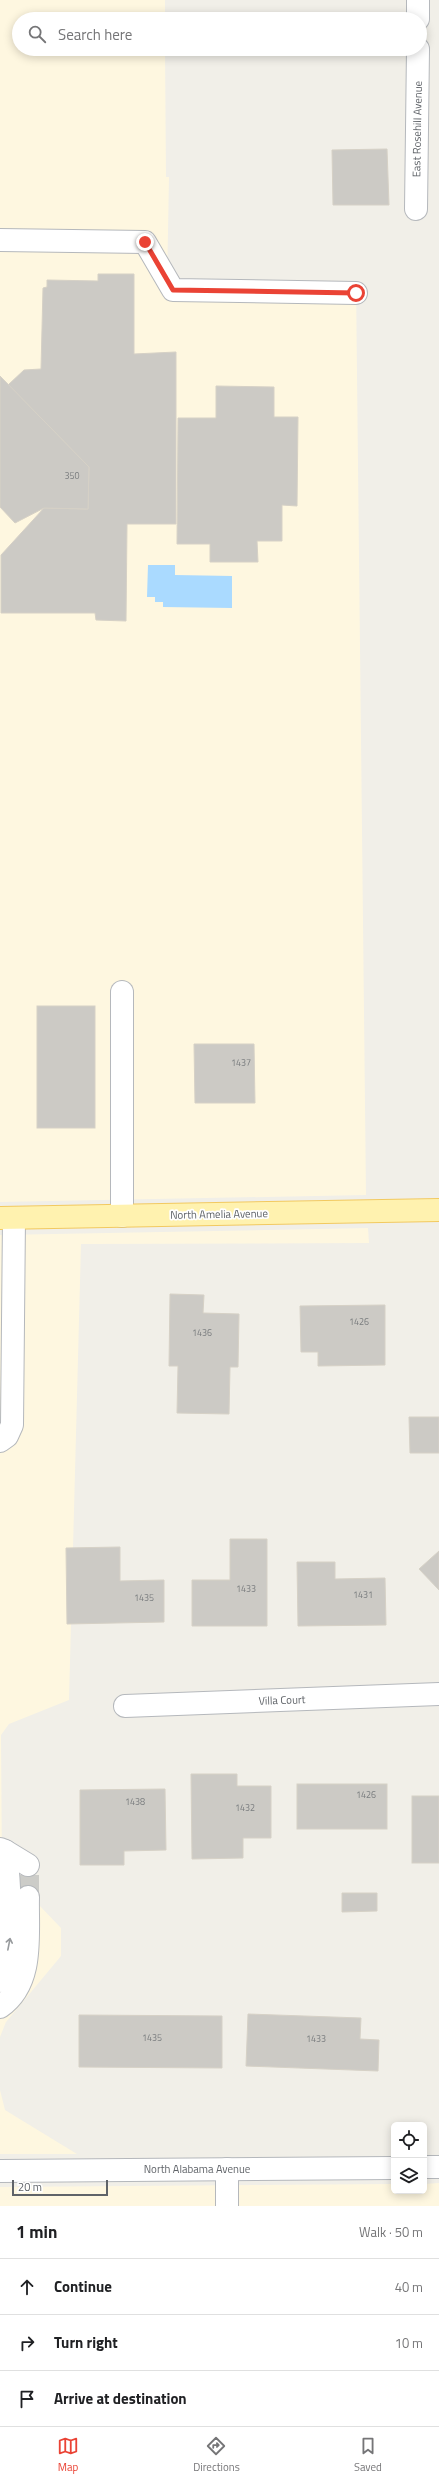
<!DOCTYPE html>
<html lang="en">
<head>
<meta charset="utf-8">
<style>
  :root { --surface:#fff; --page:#f2f2f2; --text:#202124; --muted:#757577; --line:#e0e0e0; --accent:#ea4335 }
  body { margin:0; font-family:"Titillium Web",sans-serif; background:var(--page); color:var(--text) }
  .controls { position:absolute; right:12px; bottom:12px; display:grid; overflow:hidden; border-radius:6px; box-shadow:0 2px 10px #0003 }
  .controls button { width:36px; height:36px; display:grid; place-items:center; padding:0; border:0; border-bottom:1px solid var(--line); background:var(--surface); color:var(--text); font:20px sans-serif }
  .scale { position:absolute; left:12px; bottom:10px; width:96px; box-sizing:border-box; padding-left:4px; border:2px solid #5f6368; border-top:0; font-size:11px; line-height:14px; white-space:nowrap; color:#5f6368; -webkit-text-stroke:3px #fff; paint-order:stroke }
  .stop { position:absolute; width:12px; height:12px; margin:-9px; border:3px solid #ea4335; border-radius:50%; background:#fff }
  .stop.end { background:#ea4335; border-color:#fff; box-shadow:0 1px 4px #0008 }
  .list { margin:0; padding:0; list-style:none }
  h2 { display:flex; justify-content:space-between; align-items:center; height:52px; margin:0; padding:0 16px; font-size:17px }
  h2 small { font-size:13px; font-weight:400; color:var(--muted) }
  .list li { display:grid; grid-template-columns:26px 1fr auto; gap:12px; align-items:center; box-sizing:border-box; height:56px; padding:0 16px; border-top:1px solid var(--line) }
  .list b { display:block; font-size:15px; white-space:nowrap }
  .list em { font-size:13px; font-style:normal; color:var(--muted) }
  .icon { flex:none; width:22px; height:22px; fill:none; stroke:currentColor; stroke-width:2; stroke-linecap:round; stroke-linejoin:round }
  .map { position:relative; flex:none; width:439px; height:2206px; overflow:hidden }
  .search { position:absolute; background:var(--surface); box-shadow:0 2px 10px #0003; left:12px; right:12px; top:12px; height:44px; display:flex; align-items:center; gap:10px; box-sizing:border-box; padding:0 14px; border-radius:22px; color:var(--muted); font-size:15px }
  .sheet { height:220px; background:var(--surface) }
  nav { display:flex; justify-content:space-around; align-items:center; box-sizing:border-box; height:56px; border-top:1px solid var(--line); background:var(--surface); font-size:11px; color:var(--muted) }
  nav a { display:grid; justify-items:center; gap:2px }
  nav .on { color:var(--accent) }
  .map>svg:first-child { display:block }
</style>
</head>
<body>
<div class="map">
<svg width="439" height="2206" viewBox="0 0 439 2206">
  <rect width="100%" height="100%" fill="#f1efe8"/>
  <g fill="#fef7e0">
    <polygon points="0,0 165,0 165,19 19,19 19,49 165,49 166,177 169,177 167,286 356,282 366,1195 0,1202"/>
    <polygon points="368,1228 369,1243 81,1244 69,1700 9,1724 1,1735 2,1871 15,1880 61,1928 61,1956 6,2022 0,2037 0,1235"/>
    <polygon points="0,2090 5,2110 77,2154 0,2154"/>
    <polygon points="439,2183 439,2206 0,2206 0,2187 394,2184 394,2191 424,2191 424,2184"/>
  </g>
  <polygon fill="#aadaff" points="148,565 175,565 175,575 232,576 232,608 163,607 163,602 155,602 155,597 147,597"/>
  <g fill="#cccac5" stroke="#d6d1c6">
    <polygon points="387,149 389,205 333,205 332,150"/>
    <polygon points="98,274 134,274 134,354 176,352 176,524 127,524 126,621 96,620 95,613 1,613 1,555 44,508 88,509 89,467 8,385 24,370 41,369 43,288 47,287 47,280 98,281"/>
    <polygon points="0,376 89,467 88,509 44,508 15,523 0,507"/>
    <polygon points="216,386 274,387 274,417 298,417 297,506 282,505 282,541 257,541 258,562 210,562 210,544 177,544 178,418 216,418"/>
    <rect x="37" y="1006" width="58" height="122"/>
    <polygon points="194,1044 254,1044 255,1103 195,1103"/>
    <polygon points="170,1294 204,1295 203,1313 239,1314 238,1367 230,1367 229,1414 177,1413 178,1366 169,1366"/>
    <polygon points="385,1305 385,1365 318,1366 318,1352 301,1352 300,1306"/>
    <polygon points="409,1417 439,1417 439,1453 410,1453"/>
    <polygon points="230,1539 267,1539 267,1626 192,1626 192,1580 230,1580"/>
    <polygon points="120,1547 120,1581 164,1580 164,1622 67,1624 66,1548"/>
    <polygon points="439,1551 439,1590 419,1569"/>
    <polygon points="297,1562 335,1562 335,1579 385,1578 386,1625 298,1626"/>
    <polygon points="191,1774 237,1774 237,1786 271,1786 271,1838 243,1838 243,1858 192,1859"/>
    <rect x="297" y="1784" width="90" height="45"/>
    <polygon points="165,1789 166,1850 124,1851 124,1865 80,1865 80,1790"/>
    <rect x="412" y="1796" width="27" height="67"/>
    <polygon points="342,1893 377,1893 377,1911 342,1912"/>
    <polygon points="248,2014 361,2018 360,2039 379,2040 378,2071 246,2066"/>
    <polygon points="79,2015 222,2016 222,2068 79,2067"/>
  </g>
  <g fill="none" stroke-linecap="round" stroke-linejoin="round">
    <polyline stroke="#ccccc8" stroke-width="22" stroke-dasharray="22 11" stroke-linecap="butt" points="28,1897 28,1865"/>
    <g stroke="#b5b8bc" stroke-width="24">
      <g id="minor">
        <polyline points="418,19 418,0"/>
        <polyline points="416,209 418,49"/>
        <polyline points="0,240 145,242 173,290 356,293"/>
        <polyline points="122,1216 122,992"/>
        <polyline points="0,1441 7,1436 12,1425 14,1218"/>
        <polyline points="125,1706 439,1694"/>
        <path d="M0,1849l5,2c5,21 10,116 -5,130"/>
        <polyline points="5,1851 28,1865"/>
        <path d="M0,2007c35,-24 27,-73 28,-110"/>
        <polyline points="424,2167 439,2167"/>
        <polyline points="227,2169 227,2206"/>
        <polyline points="0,2171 394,2168"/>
      </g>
    </g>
    <g stroke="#f2c960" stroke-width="24">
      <polyline id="major" points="0,1218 439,1210"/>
    </g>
    <use href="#minor" stroke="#fff" stroke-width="22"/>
    <use href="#major" stroke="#fff2af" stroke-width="22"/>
  </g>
  <defs><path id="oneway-shaft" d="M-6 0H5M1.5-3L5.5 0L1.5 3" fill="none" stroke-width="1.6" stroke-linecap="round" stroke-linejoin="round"/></defs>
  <use stroke="#979a9d" href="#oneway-shaft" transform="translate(9 1944) rotate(-79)"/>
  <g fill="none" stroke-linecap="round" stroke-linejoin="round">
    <polyline stroke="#ea4335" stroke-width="5" points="145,242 173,290 356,293"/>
  </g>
  <g text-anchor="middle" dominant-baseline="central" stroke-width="3.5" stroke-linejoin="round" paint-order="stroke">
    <g font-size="9" fill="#7a7d7f">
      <text x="72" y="475">350</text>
      <text x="241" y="1062">1437</text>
      <text x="359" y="1321">1426</text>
      <text x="202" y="1332">1436</text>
      <text x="246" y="1588">1433</text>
      <text x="363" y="1594">1431</text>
      <text x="144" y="1597">1435</text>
      <text x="366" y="1794">1426</text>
      <text x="135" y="1801">1438</text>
      <text x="245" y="1807">1432</text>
      <text x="152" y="2037">1435</text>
      <text x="316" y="2038">1433</text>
    </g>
    <g font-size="11" fill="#5f6368" stroke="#fff">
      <text transform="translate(417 129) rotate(-89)">East Rosehill Avenue</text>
      <text transform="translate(219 1214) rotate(-1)">North Amelia Avenue</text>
      <text transform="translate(282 1700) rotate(-2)">Villa Court</text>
      <text x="197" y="2169">North Alabama Avenue</text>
    </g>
  </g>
</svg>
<div class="controls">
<button><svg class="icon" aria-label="locate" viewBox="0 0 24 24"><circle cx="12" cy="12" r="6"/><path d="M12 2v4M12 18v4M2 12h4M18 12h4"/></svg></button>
<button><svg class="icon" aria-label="layers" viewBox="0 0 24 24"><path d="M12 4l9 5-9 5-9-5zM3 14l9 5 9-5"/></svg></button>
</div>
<div class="scale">20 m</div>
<div class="stop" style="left:356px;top:293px"></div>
<div class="stop end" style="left:145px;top:242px"></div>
<div class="search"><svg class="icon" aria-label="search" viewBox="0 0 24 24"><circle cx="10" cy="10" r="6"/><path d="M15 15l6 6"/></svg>Search here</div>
</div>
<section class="sheet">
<h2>1 min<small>Walk · 50 m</small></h2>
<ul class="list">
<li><svg class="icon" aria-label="ahead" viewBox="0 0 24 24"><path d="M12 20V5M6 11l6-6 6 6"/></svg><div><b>Continue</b></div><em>40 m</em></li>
<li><svg class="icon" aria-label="right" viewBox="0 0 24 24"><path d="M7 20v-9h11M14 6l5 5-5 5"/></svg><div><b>Turn right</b></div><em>10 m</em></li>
<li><svg class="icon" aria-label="arrive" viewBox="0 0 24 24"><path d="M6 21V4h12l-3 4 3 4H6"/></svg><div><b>Arrive at destination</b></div></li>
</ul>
</section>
<nav>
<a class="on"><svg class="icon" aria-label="map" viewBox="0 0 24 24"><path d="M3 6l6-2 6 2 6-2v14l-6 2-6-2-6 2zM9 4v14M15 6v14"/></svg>Map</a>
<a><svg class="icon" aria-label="directions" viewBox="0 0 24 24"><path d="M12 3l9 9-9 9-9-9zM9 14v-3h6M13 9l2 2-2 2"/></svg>Directions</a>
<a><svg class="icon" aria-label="saved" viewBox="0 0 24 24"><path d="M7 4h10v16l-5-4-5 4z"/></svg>Saved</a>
</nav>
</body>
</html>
